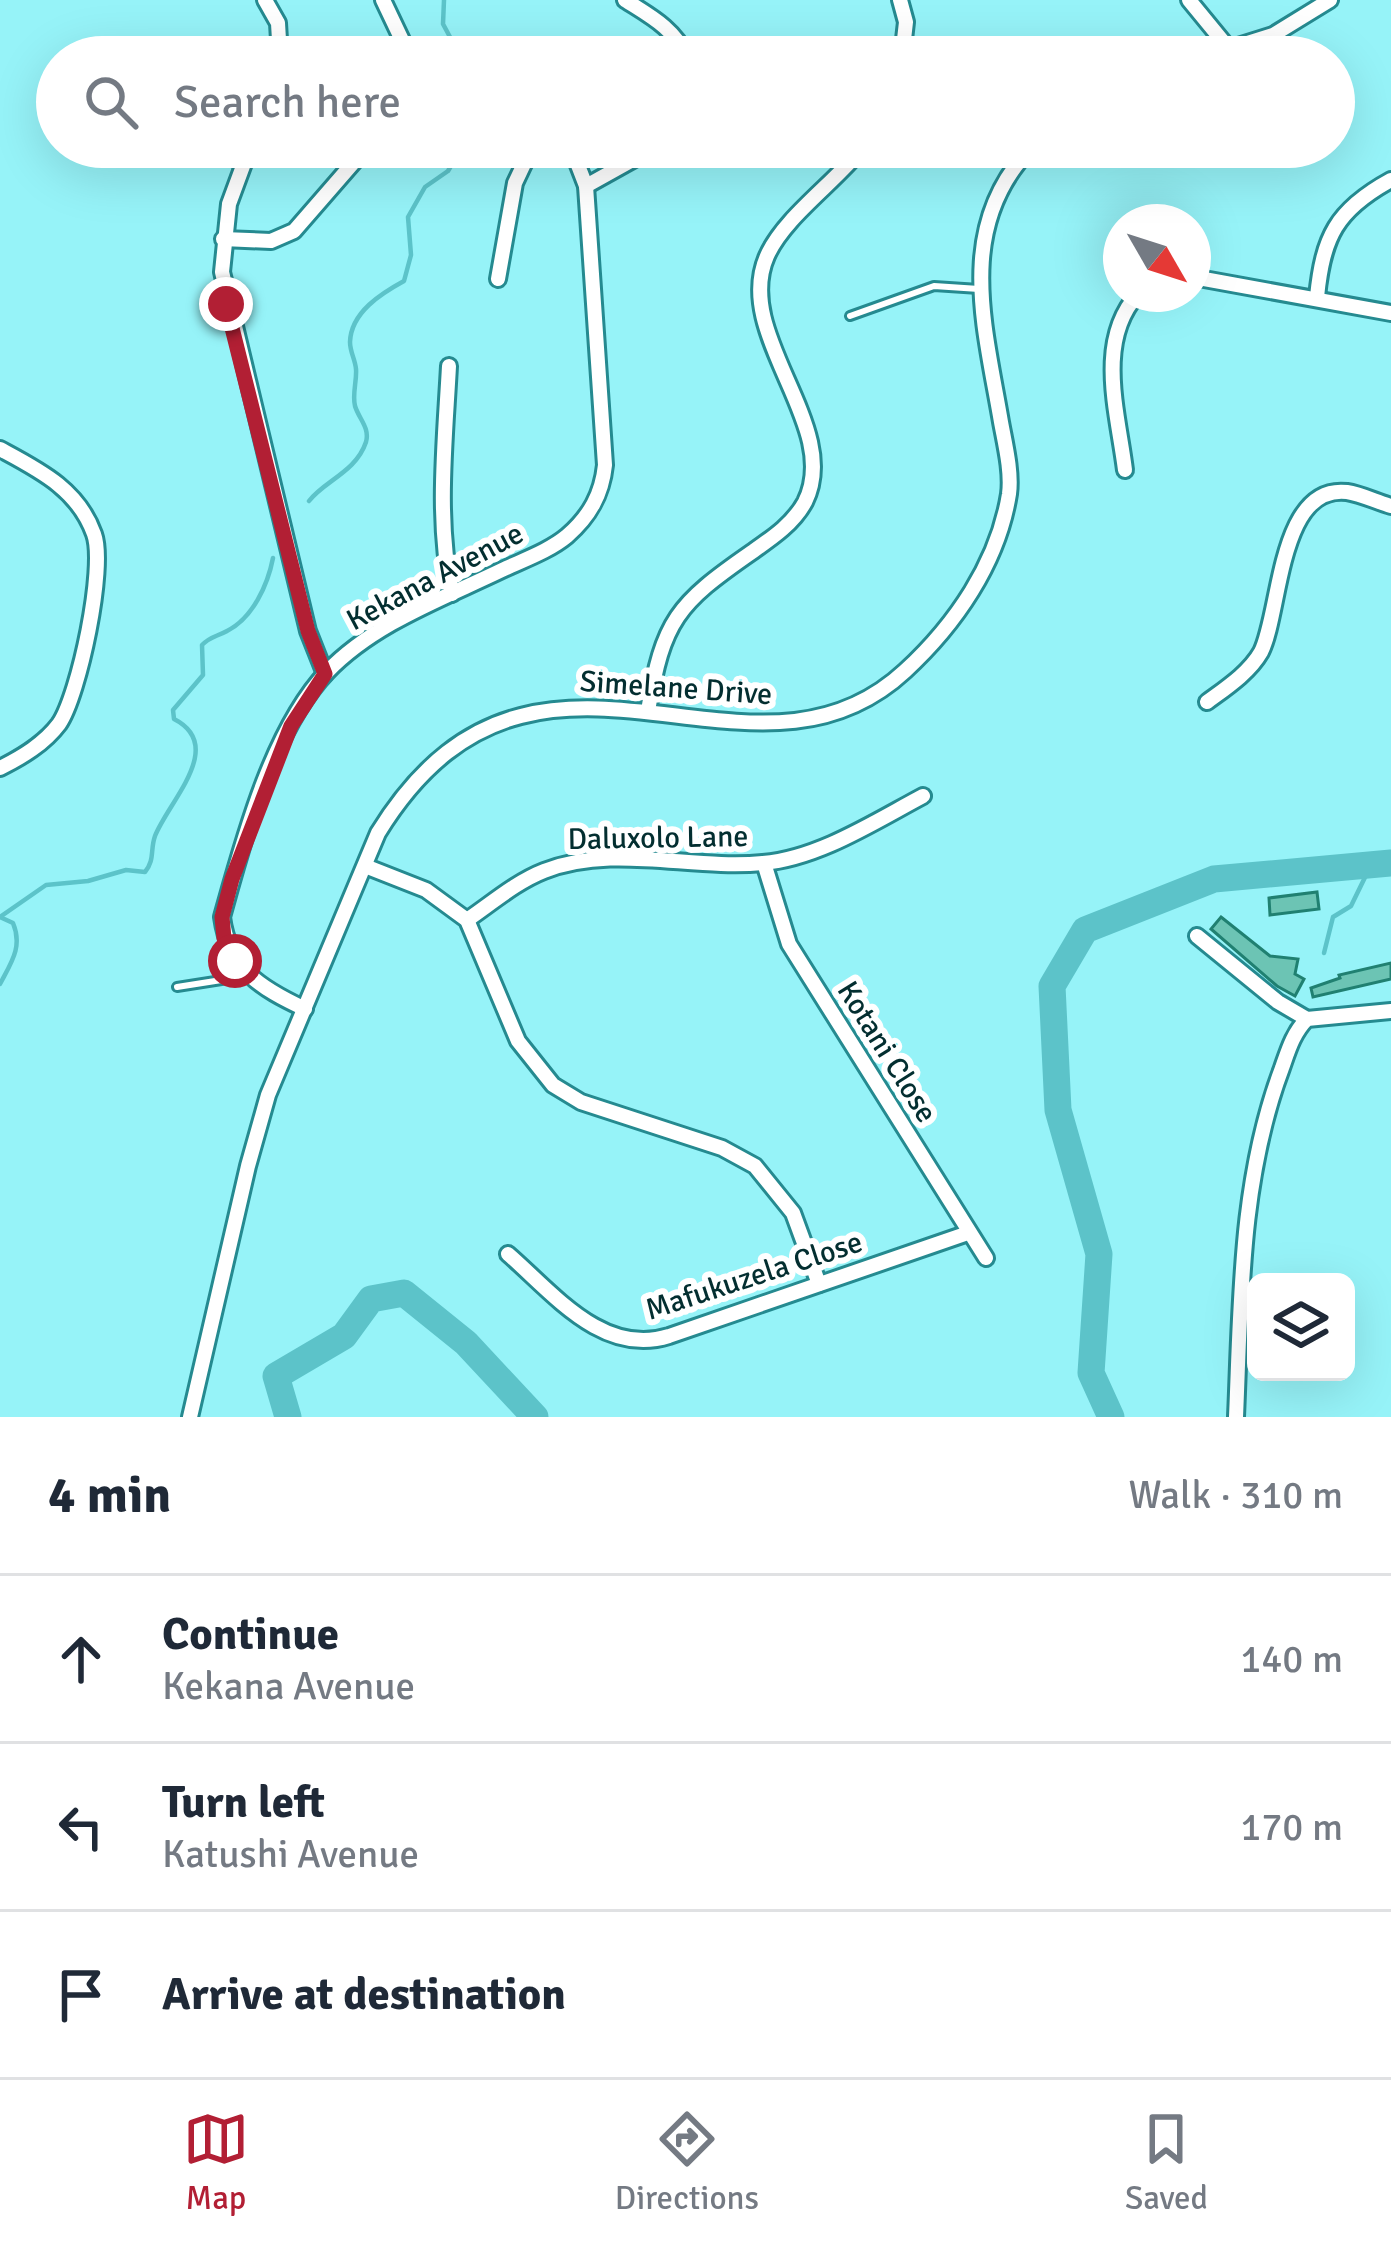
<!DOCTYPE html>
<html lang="en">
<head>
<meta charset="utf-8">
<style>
  :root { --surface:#fff; --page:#f6f6f7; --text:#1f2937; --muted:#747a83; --line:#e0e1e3; --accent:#b21f34 }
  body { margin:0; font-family:Signika,sans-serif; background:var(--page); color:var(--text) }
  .controls { position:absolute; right:36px; bottom:36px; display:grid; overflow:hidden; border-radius:18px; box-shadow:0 12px 48px #0002 }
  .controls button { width:108px; height:108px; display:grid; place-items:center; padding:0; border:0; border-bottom:3px solid var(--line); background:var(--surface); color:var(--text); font:60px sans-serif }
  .compass { position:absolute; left:1103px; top:204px; width:108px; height:108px; border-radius:50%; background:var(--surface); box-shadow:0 12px 48px #0002; rotate:129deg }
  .stop { position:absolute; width:36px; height:36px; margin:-27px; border:9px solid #b21f34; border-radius:50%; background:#fff }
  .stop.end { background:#b21f34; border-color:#fff; box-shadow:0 3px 12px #0008 }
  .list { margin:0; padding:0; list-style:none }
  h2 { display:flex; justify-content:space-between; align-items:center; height:156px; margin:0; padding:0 48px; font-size:51px }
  h2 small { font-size:39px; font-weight:400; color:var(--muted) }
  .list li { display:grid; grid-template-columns:78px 1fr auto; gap:36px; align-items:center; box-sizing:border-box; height:168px; padding:0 48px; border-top:3px solid var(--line) }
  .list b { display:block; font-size:45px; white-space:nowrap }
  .list p { margin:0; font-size:39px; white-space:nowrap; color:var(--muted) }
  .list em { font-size:39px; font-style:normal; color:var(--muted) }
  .icon { flex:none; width:66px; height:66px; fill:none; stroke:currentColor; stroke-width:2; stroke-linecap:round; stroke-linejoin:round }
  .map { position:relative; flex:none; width:1391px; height:1417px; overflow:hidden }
  .search { position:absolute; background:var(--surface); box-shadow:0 12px 48px #0002; left:36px; right:36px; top:36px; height:132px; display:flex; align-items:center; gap:30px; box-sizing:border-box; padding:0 42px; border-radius:66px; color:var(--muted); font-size:45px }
  .sheet { height:660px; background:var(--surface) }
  nav { display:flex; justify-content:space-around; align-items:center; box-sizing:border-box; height:168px; border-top:3px solid var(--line); background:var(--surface); font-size:33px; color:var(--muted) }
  nav a { display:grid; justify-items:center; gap:6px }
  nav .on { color:var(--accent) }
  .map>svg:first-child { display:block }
</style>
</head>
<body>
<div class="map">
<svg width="1391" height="1417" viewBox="0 0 1391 1417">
  <rect width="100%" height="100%" fill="#96f3f8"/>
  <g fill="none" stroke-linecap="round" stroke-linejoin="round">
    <g stroke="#5cc3c9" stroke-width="4.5">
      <polyline points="444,0 443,24 450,37 450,57"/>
      <path d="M309,501c15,-20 47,-29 57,-59 4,-14 -7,-23 -11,-36 -3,-12 2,-25 1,-37 -1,-10 -6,-17 -6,-27 1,-30 32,-49 54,-61l7,-26 -3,-38 17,-30 23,-16 14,-24"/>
      <path d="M0,917l46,-32 42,-4 38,-11 19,2c10,-12 5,-22 10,-36 13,-34 72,-90 19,-117l-1,-9 30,-35 -1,-30c9,-9 14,-8 25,-14 26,-13 41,-47 46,-73"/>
      <path d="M0,917l13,6c10,24 -2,40 -13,61"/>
      <polyline points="1324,953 1333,917 1351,906 1371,865"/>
    </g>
    <g stroke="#5cc3c9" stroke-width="27">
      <polyline points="288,1417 276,1376 344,1336 371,1299 404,1293 466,1343 535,1417"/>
      <polyline points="1111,1417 1091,1373 1099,1254 1058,1110 1052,986 1085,930 1214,879 1391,863"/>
    </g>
  </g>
  <g fill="#6cc4b4" stroke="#208071" stroke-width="3">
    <polygon points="1317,892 1319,909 1270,915 1269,898"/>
    <polygon points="1221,917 1270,956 1298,959 1295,974 1304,979 1295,996 1277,986 1211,929"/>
    <polygon points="1391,963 1391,979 1313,997 1311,988 1340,978 1339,975"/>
  </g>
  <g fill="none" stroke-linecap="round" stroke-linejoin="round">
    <g stroke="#258a90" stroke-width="12">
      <g id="lane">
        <polyline points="191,147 240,165"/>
        <polyline points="850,316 934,286 979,289"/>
        <polyline points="177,987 247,976"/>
      </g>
    </g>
    <g stroke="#258a90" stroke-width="20">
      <g id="street">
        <polyline points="265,0 278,23 280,57"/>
        <polyline points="383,0 410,57"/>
        <path d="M625,0c25,16 49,28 62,57"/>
        <polyline points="900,0 906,22 902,57"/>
        <polyline points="1189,0 1230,50"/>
        <polyline points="1203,57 1273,35 1330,0"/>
        <polyline points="250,147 229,204 222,272 308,631 325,674"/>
        <polyline points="586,186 656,147"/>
        <polyline points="223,239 271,241 294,231 367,147"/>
        <polyline points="1193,277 1391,313"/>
        <polyline points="498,279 515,183 532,147"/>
        <path d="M1317,297c6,-60 19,-87 74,-117"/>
        <path d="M449,366c-4,76 -13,153 3,228"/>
        <path d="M0,449c39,21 78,40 94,85 12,33 -15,161 -35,190 -15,20 -37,33 -59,44"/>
        <path d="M1125,470c-7,-57 -30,-129 13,-176"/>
        <path d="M1207,702c19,-14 42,-29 54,-50 20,-39 17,-168 86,-160 14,2 30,10 44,14"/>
        <path d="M648,711c15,-91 29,-107 104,-159 20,-14 41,-28 53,-50 38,-76 -73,-167 -38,-246 17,-39 69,-74 96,-109"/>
        <polyline points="764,863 789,944 986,1258"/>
        <polyline points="365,866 426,890 467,920 518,1041 553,1085 581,1102 722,1148 755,1166 793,1213 819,1284"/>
        <path d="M467,920c25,-17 49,-38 77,-49 69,-27 147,-1 219,-8 56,-5 111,-41 160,-67"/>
        <polyline points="1197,936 1278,1002 1307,1019"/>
        <path d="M305,1009c-45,-21 -76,-40 -83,-92 21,-76 50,-187 105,-245 47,-49 115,-73 175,-102 21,-10 47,-19 65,-34 23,-20 35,-42 38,-71l-19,-279 -15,-39"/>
        <path d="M508,1254c45,39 95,103 161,82l299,-103"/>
        <path d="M190,1417l58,-251 20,-71 110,-262c156,-254 370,-16 527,-162 50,-46 93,-108 104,-177 3,-22 -4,-50 -8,-72 -16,-95 -47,-196 31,-275"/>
        <path d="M1236,1417c5,-116 4,-238 46,-349 6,-17 11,-35 25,-49l84,-8"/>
      </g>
    </g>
    <use href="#lane" stroke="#fff" stroke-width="6"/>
    <use href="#street" stroke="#fff" stroke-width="14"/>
  </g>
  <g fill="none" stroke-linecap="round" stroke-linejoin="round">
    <polyline stroke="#b21f34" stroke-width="15" points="226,304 308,631 325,674 291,726 232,879 222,917 224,938 235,961"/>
  </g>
  <g text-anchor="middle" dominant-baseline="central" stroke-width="12" stroke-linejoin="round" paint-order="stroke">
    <g font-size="30" fill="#032e30" stroke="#fff">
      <text transform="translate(435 577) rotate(-28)">Kekana Avenue</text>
      <text transform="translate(676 688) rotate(4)">Simelane Drive</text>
      <text transform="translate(658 838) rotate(-1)">Daluxolo Lane</text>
      <text transform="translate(887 1052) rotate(58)">Kotani Close</text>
      <text transform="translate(754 1276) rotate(-18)">Mafukuzela Close</text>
    </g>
  </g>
</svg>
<div class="controls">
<button><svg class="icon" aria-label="layers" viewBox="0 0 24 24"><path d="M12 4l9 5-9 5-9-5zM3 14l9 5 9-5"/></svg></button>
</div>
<svg class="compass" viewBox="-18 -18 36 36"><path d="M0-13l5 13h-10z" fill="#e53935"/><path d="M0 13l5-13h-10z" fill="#747a83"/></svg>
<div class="stop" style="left:235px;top:961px"></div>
<div class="stop end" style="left:226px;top:304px"></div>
<div class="search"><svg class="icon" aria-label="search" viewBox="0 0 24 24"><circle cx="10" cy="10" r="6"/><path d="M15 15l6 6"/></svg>Search here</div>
</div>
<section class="sheet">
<h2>4 min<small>Walk · 310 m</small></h2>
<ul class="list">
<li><svg class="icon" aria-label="ahead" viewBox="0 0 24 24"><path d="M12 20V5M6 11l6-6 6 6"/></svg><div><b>Continue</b><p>Kekana Avenue</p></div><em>140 m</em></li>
<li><svg class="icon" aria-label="left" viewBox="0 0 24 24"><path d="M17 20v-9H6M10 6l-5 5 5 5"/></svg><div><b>Turn left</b><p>Katushi Avenue</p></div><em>170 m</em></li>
<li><svg class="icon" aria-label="arrive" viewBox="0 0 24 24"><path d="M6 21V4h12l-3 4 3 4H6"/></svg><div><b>Arrive at destination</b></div></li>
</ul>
</section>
<nav>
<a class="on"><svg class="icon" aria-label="map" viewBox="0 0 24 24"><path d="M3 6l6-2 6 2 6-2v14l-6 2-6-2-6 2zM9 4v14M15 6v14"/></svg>Map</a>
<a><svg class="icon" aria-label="directions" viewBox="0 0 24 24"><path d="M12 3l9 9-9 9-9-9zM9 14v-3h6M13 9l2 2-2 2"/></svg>Directions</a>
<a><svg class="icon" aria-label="saved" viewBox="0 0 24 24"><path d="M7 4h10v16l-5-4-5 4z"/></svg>Saved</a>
</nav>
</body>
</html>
